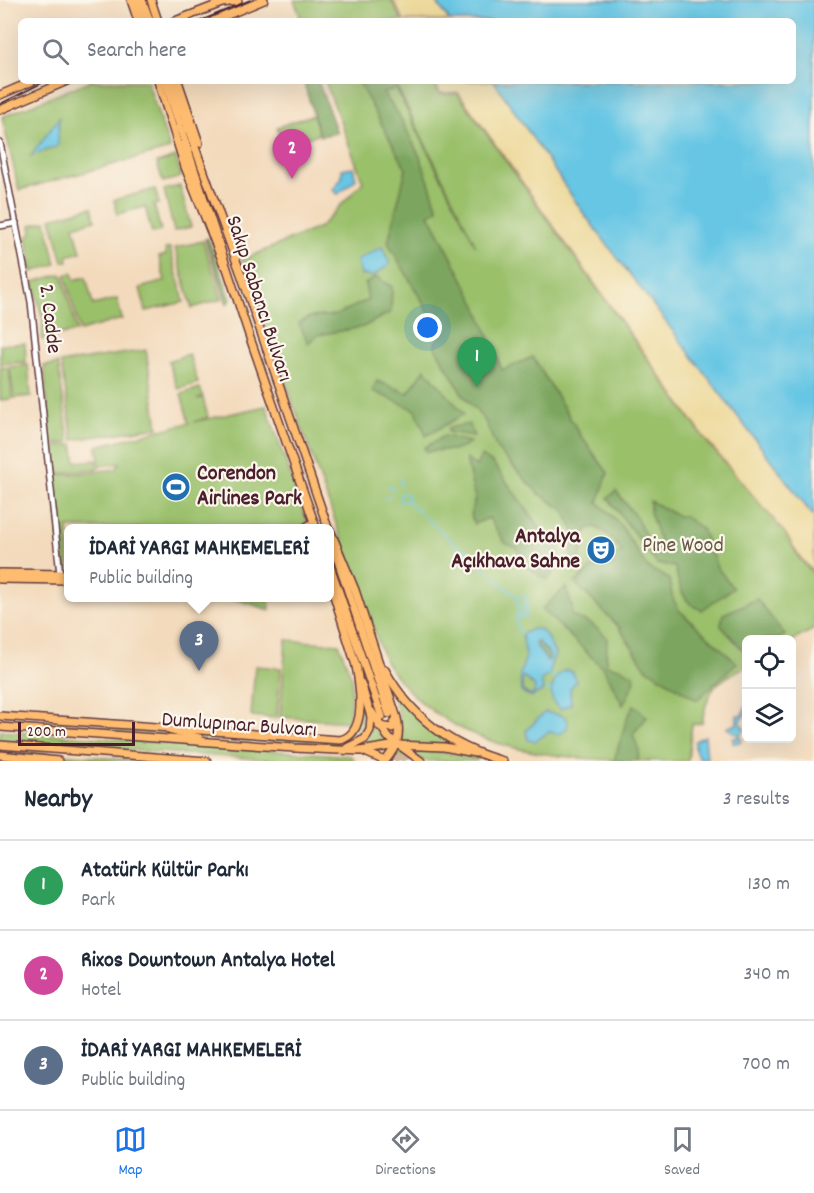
<!DOCTYPE html>
<html lang="en">
<head>
<meta charset="utf-8">
<style>
  :root { --surface:#fff; --page:#f6f6f7; --text:#1f2937; --muted:#747a83; --line:#e0e1e3; --accent:#1a73e8 }
  body { margin:0; font-family:Dekko,sans-serif; background:var(--page); color:var(--text) }
  .controls { position:absolute; right:18px; bottom:18px; display:grid; overflow:hidden; border-radius:9px; box-shadow:0 6px 24px #0002 }
  .controls button { width:54px; height:54px; display:grid; place-items:center; padding:0; border:0; border-bottom:2px solid var(--line); background:var(--surface); color:var(--text); font:30px sans-serif }
  .scale { position:absolute; left:18px; bottom:15px; width:117px; box-sizing:border-box; padding-left:6px; border:3px solid #4a1f2b; border-top:0; font-size:16px; line-height:21px; white-space:nowrap; color:#4a1f2b; -webkit-text-stroke:4px #fbf7ec; paint-order:stroke }
  .you { position:absolute; left:428px; top:328px; width:21px; height:21px; margin:-15px; border:4px solid #fff; border-radius:50%; background:#1a73e8; box-shadow:0 0 0 9px #1a73e833 }
  .badge { display:grid; place-items:center; width:39px; height:39px; border-radius:50%; background:var(--accent); color:#fff; font-size:20px; font-weight:700 }
  .pin { position:absolute; translate:-50% -50px; filter:drop-shadow(0 2px 3px #0008) }
  .pin::after { content:''; position:absolute; top:32px; width:21px; height:18px; background:inherit; clip-path:polygon(0 0,100% 0,50% 100%) }
  .popup { position:absolute; left:64px; top:524px; width:270px; height:78px; box-sizing:border-box; display:grid; place-content:center; border-radius:9px; background:var(--surface); filter:drop-shadow(0 2px 4px #0005); font-size:20px; white-space:nowrap; color:var(--muted) }
  .popup b { font-size:22px; color:var(--text) }
  .popup::after { content:''; position:absolute; left:50%; top:100%; margin-left:-12px; border:12px solid transparent; border-top-color:var(--surface) }
  .list { margin:0; padding:0; list-style:none }
  h2 { display:flex; justify-content:space-between; align-items:center; height:78px; margin:0; padding:0 24px; font-size:26px }
  h2 small { font-size:20px; font-weight:400; color:var(--muted) }
  .list li { display:grid; grid-template-columns:39px 1fr auto; gap:18px; align-items:center; box-sizing:border-box; height:90px; padding:0 24px; border-top:2px solid var(--line) }
  .list b { display:block; font-size:22px; white-space:nowrap }
  .list p { margin:0; font-size:20px; white-space:nowrap; color:var(--muted) }
  .list em { font-size:20px; font-style:normal; color:var(--muted) }
  .icon { flex:none; width:33px; height:33px; fill:none; stroke:currentColor; stroke-width:2; stroke-linecap:round; stroke-linejoin:round }
  .map { position:relative; flex:none; width:814px; height:761px; overflow:hidden }
  .search { position:absolute; background:var(--surface); box-shadow:0 6px 24px #0002; left:18px; right:18px; top:18px; height:66px; display:flex; align-items:center; gap:15px; box-sizing:border-box; padding:0 21px; border-radius:9px; color:var(--muted); font-size:22px }
  .sheet { height:348px; background:var(--surface) }
  nav { display:flex; justify-content:space-around; align-items:center; box-sizing:border-box; height:84px; border-top:2px solid var(--line); background:var(--surface); font-size:16px; color:var(--muted) }
  nav a { display:grid; justify-items:center; gap:3px }
  nav .on { color:var(--accent) }
  .map>svg:first-child { display:block }
</style>
</head>
<body>
<div class="map">
<svg width="814" height="761" viewBox="0 0 814 761">
  <rect width="100%" height="100%" fill="#fbf7ec"/>
  <filter id="ink" filterUnits="userSpaceOnUse"><feTurbulence type="fractalNoise" baseFrequency=".0167" numOctaves="2"/><feDisplacementMap in="SourceGraphic" scale="12" xChannelSelector="R" yChannelSelector="G"/><feConvolveMatrix kernelMatrix="1 2 1 2 8 2 1 2 1" color-interpolation-filters="sRGB"/></filter>
  <filter id="wash" filterUnits="userSpaceOnUse"><feTurbulence type="fractalNoise" baseFrequency=".008" numOctaves="4" result="noise"/><feDisplacementMap in="SourceGraphic" scale="24" xChannelSelector="R" yChannelSelector="G"/><feGaussianBlur stdDeviation="1.35" result="paint"/><feColorMatrix in="noise" values="0 0 0 0 0 0 0 0 0 0 0 0 0 0 0 0 0 1.4 0 .05"/><feComposite in="paint" operator="in"/></filter>
  <g filter="url(#wash)">
    <rect width="100%" height="100%" fill="#f3dabc"/>
    <g fill="#9ac06b" stroke="#72704b" stroke-width="1.5">
      <polygon points="294,0 391,0 402,21 302,21"/>
      <polygon points="90,81 147,81 170,149 19,190 2,117"/>
      <path d="M325,81h108l6,13h19l248,347 78,90 15,27 15,17v54l-22,12 -46,-1v26c-31,17 -38,21 -44,57l-10,1 -4,37c-117,0 -237,0 -303,-100l-143,-401 78,-33 43,-45z"/>
      <polygon points="313,115 319,134 283,146 277,127"/>
      <polygon points="176,157 181,177 163,182 157,163"/>
      <polygon points="180,186 191,227 174,231 164,190"/>
      <polygon points="155,189 159,204 154,205 161,231 152,233 145,207 117,214 114,200"/>
      <polygon points="92,207 95,220 74,226 81,252 67,256 68,261 63,262 51,218"/>
      <polygon points="46,221 56,264 32,272 27,237 32,233 31,225"/>
      <polygon points="203,241 222,299 192,308 175,248"/>
      <polygon points="170,248 184,302 146,311 140,288 165,281 159,257 166,255 165,249"/>
      <polygon points="72,273 74,280 86,277 93,305 117,299 122,319 80,331 65,275"/>
      <polygon points="62,274 77,331 42,340 43,320 33,282"/>
      <polygon points="25,343 26,362 0,364 0,345"/>
      <polygon points="146,350 158,427 73,440 61,363"/>
      <polygon points="189,354 198,383 178,389 168,361"/>
      <polygon points="58,364 69,442 51,445 44,366"/>
      <polygon points="28,365 31,396 14,398 10,367"/>
      <polygon points="9,367 12,399 0,400 0,368"/>
      <polygon points="200,388 203,397 197,399 203,398 208,417 194,422 266,406 308,525 298,528 68,528 68,569 63,570 54,476 116,469 120,463 100,466 97,446 189,423 181,394"/>
      <polygon points="73,444 76,462 97,460 98,468 57,474 54,447"/>
      <polygon points="234,598 269,598 270,610 235,599"/>
      <polygon points="286,640 339,644 352,678 349,722 280,717"/>
      <polygon points="255,666 281,668 277,718 251,716"/>
      <path d="M387,681c19,30 43,47 73,66l-60,-4 -1,-29z"/>
      <path d="M361,692c7,21 14,40 -9,53l-143,-6 -27,-7 162,10 14,-12z"/>
      <polygon points="0,719 142,729 189,738 0,722"/>
      <polygon points="373,722 380,735 394,745 359,749 355,747 367,739"/>
      <polygon points="0,731 351,756 354,760 289,761 0,741"/>
      <polygon points="397,748 415,761 392,761 390,759"/>
      <polygon points="421,749 479,758 476,761 425,761 406,750"/>
      <polygon points="0,750 150,761 104,761 0,753"/>
    </g>
    <g fill="#7ba65f" stroke="#626245" stroke-width="1.5">
      <polygon points="307,81 318,81 337,133 320,136 304,83"/>
      <polygon points="358,81 394,81 476,246 396,89 383,93 399,115 421,159 438,209 429,214 477,306 502,370 533,357 581,436 608,473 598,502 620,524 647,567 669,579 673,599 679,610 737,663 697,700 646,668 618,626 575,583 591,568 613,566 613,557 622,551 606,533 595,527 587,529 578,566 570,563 575,534 564,510 538,493 497,449 485,421 463,395 435,347 439,330 388,243 406,169"/>
      <polygon points="208,238 231,299 227,304 205,239"/>
      <polygon points="376,277 392,287 391,312 363,327 318,335 308,343 299,323 310,317 336,315 368,300 365,284"/>
      <polygon points="425,369 464,414 426,436 416,410 372,391 377,381 408,393"/>
      <polygon points="469,424 474,436 448,432 448,428"/>
      <path d="M444,436l26,6c-14,14 -27,5 -43,10l-3,-4z"/>
      <polygon points="481,456 493,463 540,528 560,549 559,563 548,580 524,566 518,549 505,543 489,518 474,524 471,515 475,498 466,459 476,466"/>
      <path d="M616,491l20,26 15,30 9,-5 -10,-30v-11l28,15h6l18,13 15,38 16,21 -31,22c-20,-6 -23,-25 -27,-43l-18,-3 -49,-66z"/>
      <polygon points="566,587 572,607 572,616 590,623 607,637 606,665 620,668 634,675 635,681 623,705 604,669 542,609"/>
      <polygon points="757,599 785,635 778,639 746,640 746,653 721,626 723,614"/>
      <polygon points="537,641 548,652 550,659 547,662 534,643"/>
      <polygon points="634,705 647,717 633,734 639,751 638,761 614,761 627,718"/>
    </g>
    <g fill="#eeda9e" stroke="#9c7c64" stroke-width="1.5">
      <polygon points="393,0 435,0 450,21 404,21"/>
      <polygon points="435,81 494,81 585,214 814,517 814,573 800,557 785,533 706,440 458,92 440,93"/>
    </g>
    <g fill="#66c6e4" stroke="#587288" stroke-width="1.5" fill-rule="evenodd">
      <polygon points="435,0 814,0 814,517 584,214 494,81 793,81 793,21 450,21"/>
      <polygon points="59,118 58,146 31,156"/>
      <polygon points="353,167 356,179 338,194 333,190 342,177 342,169"/>
      <polygon points="382,247 390,264 373,276 361,275 357,260"/>
      <path d="M533,629h7l5,5 10,20 -4,10 -1,10 -9,6 2,10 -11,7 -11,-5 -1,-18 6,-17 -4,-23zM537,641l11,11 2,7 -3,2 -13,-18zM523,676l12,11 -1,7 -5,1 -7,-5z"/>
      <path d="M566,670l7,2 3,9 -6,8 1,15 -10,5c-16,-8 -10,-33 5,-39z"/>
      <polygon points="745,708 746,714 740,722 745,730 740,734 742,742 733,743 733,738 738,738 738,735 727,728 737,724 737,715 741,716"/>
      <polygon points="545,712 564,716 568,722 566,730 559,734 549,732 535,741 528,740 526,731"/>
      <polygon points="705,736 707,758 699,758 695,750 695,741"/>
    </g>
    <g fill="none" stroke-linecap="round" stroke-linejoin="round">
      <g stroke="#66c6e4" stroke-width="1.5">
        <polyline points="400,478 401,486"/>
        <polyline points="388,485 394,490"/>
        <polyline points="384,498 391,497"/>
        <polyline points="407,501 408,495 401,493 399,500 402,502 407,501 461,549 462,554 467,554"/>
        <polyline points="462,549 467,549 467,554 517,597 526,596 527,606 517,607"/>
        <polyline points="517,597 518,616"/>
        <polyline points="522,607 522,617"/>
        <polyline points="523,634 517,629 516,617 527,617 526,607"/>
        <polyline points="550,674 557,677"/>
        <polyline points="544,688 552,691"/>
      </g>
    </g>
  </g>
  <g filter="url(#ink)">
    <g fill="none" stroke-linecap="round" stroke-linejoin="round">
      <g stroke="#d1b59f" stroke-width="7" stroke-dasharray="7 3.5" stroke-linecap="butt">
        <polyline points="147,0 154,21"/>
        <polyline points="187,21 191,19"/>
        <polyline points="169,106 179,135"/>
        <polyline points="399,744 405,761"/>
        <polyline points="392,745 398,761"/>
      </g>
      <g stroke="#633b41" stroke-width="8">
        <g id="minor">
          <polyline points="0,143 31,302 60,574"/>
          <polyline points="0,226 16,223"/>
        </g>
      </g>
      <g stroke="#633b41" stroke-width="10">
        <g id="major">
          <polyline points="131,0 138,21"/>
          <polyline points="137,0 144,21"/>
          <polyline points="142,0 150,21"/>
          <polyline points="151,0 158,21"/>
          <polyline points="175,21 222,3 238,1"/>
          <polyline points="213,21 264,0"/>
          <polyline points="158,81 185,167 224,265"/>
          <polyline points="165,81 249,335 316,528"/>
          <polyline points="171,81 241,274 328,528"/>
          <polyline points="178,81 199,143"/>
          <polyline points="0,95 33,81"/>
          <polyline points="0,110 67,81"/>
          <polyline points="183,146 196,184"/>
          <polyline points="305,528 314,522"/>
          <path d="M330,530l25,60 42,128c4,18 0,29 -12,43"/>
          <polyline points="334,549 389,714"/>
          <polyline points="330,566 382,717"/>
          <polyline points="0,573 68,574"/>
          <polyline points="0,579 68,580"/>
          <polyline points="330,583 357,669"/>
          <path d="M385,670c26,47 66,77 118,91"/>
          <polyline points="371,711 388,737 421,761"/>
          <path d="M0,716l340,24c28,-6 20,-53 16,-74"/>
          <polyline points="379,726 392,728 396,719"/>
          <polyline points="0,727 294,748 360,751 397,745 444,747 475,753"/>
          <polyline points="169,730 199,738"/>
          <polyline points="0,745 207,761"/>
          <polyline points="347,748 365,739 370,730 371,717 361,683"/>
          <polyline points="363,751 385,761"/>
          <polyline points="0,755 58,761"/>
        </g>
      </g>
      <use href="#minor" stroke="#fff" stroke-width="5"/>
      <use href="#major" stroke="#febc71" stroke-width="7"/>
      <g stroke="#4a1f2b" stroke-width="1.5">
        <polyline points="200,21 250,0"/>
        <polyline points="0,104 46,81"/>
      </g>
    </g>
  </g>
  <defs>
    <g id="stadium-disc" transform="scale(1.5)"><circle r="9.5" fill="#1f6fb2" stroke="#fbf7ec"/><path d="M0-5a6.5 5 0 1 0 0 10a6.5 5 0 1 0 0-10ZM-3.5-1.8h7v3.6h-7Z" fill="#fff"/></g>
    <g id="theatre-disc" transform="scale(1.5)"><circle r="9.5" fill="#1f6fb2" stroke="#fbf7ec"/><path d="M-5-5.5Q0-4 5-5.5V0Q5 5 0 6Q-5 5-5 0ZM-3.3-2.5H-1v1.5H-3.3ZM1-2.5H3.3v1.5H1ZM-2.8 1Q0 5.5 2.8 1Z" fill="#fff"/></g>
  </defs>
  <g fill-rule="evenodd">
    <use href="#stadium-disc" x="176" y="487"/>
    <use href="#theatre-disc" x="601" y="550"/>
  </g>
  <g text-anchor="middle" dominant-baseline="central" stroke-width="4.5" stroke-linejoin="round" paint-order="stroke">
    <g font-size="22" fill="#4a1f2b" stroke="#fbf7ec">
      <text transform="translate(258 299) rotate(72)">Sakıp Sabancı Bulvarı</text>
      <text transform="translate(49 319) rotate(83)">2. Cadde</text>
      <text transform="translate(239 726) rotate(4)">Dumlupınar Bulvarı</text>
    </g>
    <g font-size="22" font-weight="bold" fill="#4a1f2b" stroke="#fbf7ec" text-anchor="start">
      <text x="197" y="474">Corendon<tspan x="197" dy="25">Airlines Park</tspan></text>
      <text x="580" y="537" text-anchor="end">Antalya<tspan x="580" dy="25">Açıkhava Sahne</tspan></text>
    </g>
    <g font-size="22" fill="#665741" stroke="#fbf7ec">
      <text x="683" y="546">Pine Wood</text>
    </g>
  </g>
</svg>
<div class="controls">
<button><svg class="icon" aria-label="locate" viewBox="0 0 24 24"><circle cx="12" cy="12" r="6"/><path d="M12 2v4M12 18v4M2 12h4M18 12h4"/></svg></button>
<button><svg class="icon" aria-label="layers" viewBox="0 0 24 24"><path d="M12 4l9 5-9 5-9-5zM3 14l9 5 9-5"/></svg></button>
</div>
<div class="scale">200 m</div>
<div class="you"></div>
<div class="pin badge" style="left:477px;top:387px;background:#2e9e5b">1</div>
<div class="pin badge" style="left:292px;top:179px;background:#d1479c">2</div>
<div class="pin badge" style="left:199px;top:671px;background:#5c6f8a">3</div>
<div class="popup"><b>İDARİ YARGI MAHKEMELERİ</b>Public building</div>
<div class="search"><svg class="icon" aria-label="search" viewBox="0 0 24 24"><circle cx="10" cy="10" r="6"/><path d="M15 15l6 6"/></svg>Search here</div>
</div>
<section class="sheet">
<h2>Nearby<small>3 results</small></h2>
<ul class="list">
<li><span class="badge" style="background:#2e9e5b">1</span><div><b>Atatürk Kültür Parkı</b><p>Park</p></div><em>130 m</em></li>
<li><span class="badge" style="background:#d1479c">2</span><div><b>Rixos Downtown Antalya Hotel</b><p>Hotel</p></div><em>340 m</em></li>
<li><span class="badge" style="background:#5c6f8a">3</span><div><b>İDARİ YARGI MAHKEMELERİ</b><p>Public building</p></div><em>700 m</em></li>
</ul>
</section>
<nav>
<a class="on"><svg class="icon" aria-label="map" viewBox="0 0 24 24"><path d="M3 6l6-2 6 2 6-2v14l-6 2-6-2-6 2zM9 4v14M15 6v14"/></svg>Map</a>
<a><svg class="icon" aria-label="directions" viewBox="0 0 24 24"><path d="M12 3l9 9-9 9-9-9zM9 14v-3h6M13 9l2 2-2 2"/></svg>Directions</a>
<a><svg class="icon" aria-label="saved" viewBox="0 0 24 24"><path d="M7 4h10v16l-5-4-5 4z"/></svg>Saved</a>
</nav>
</body>
</html>
